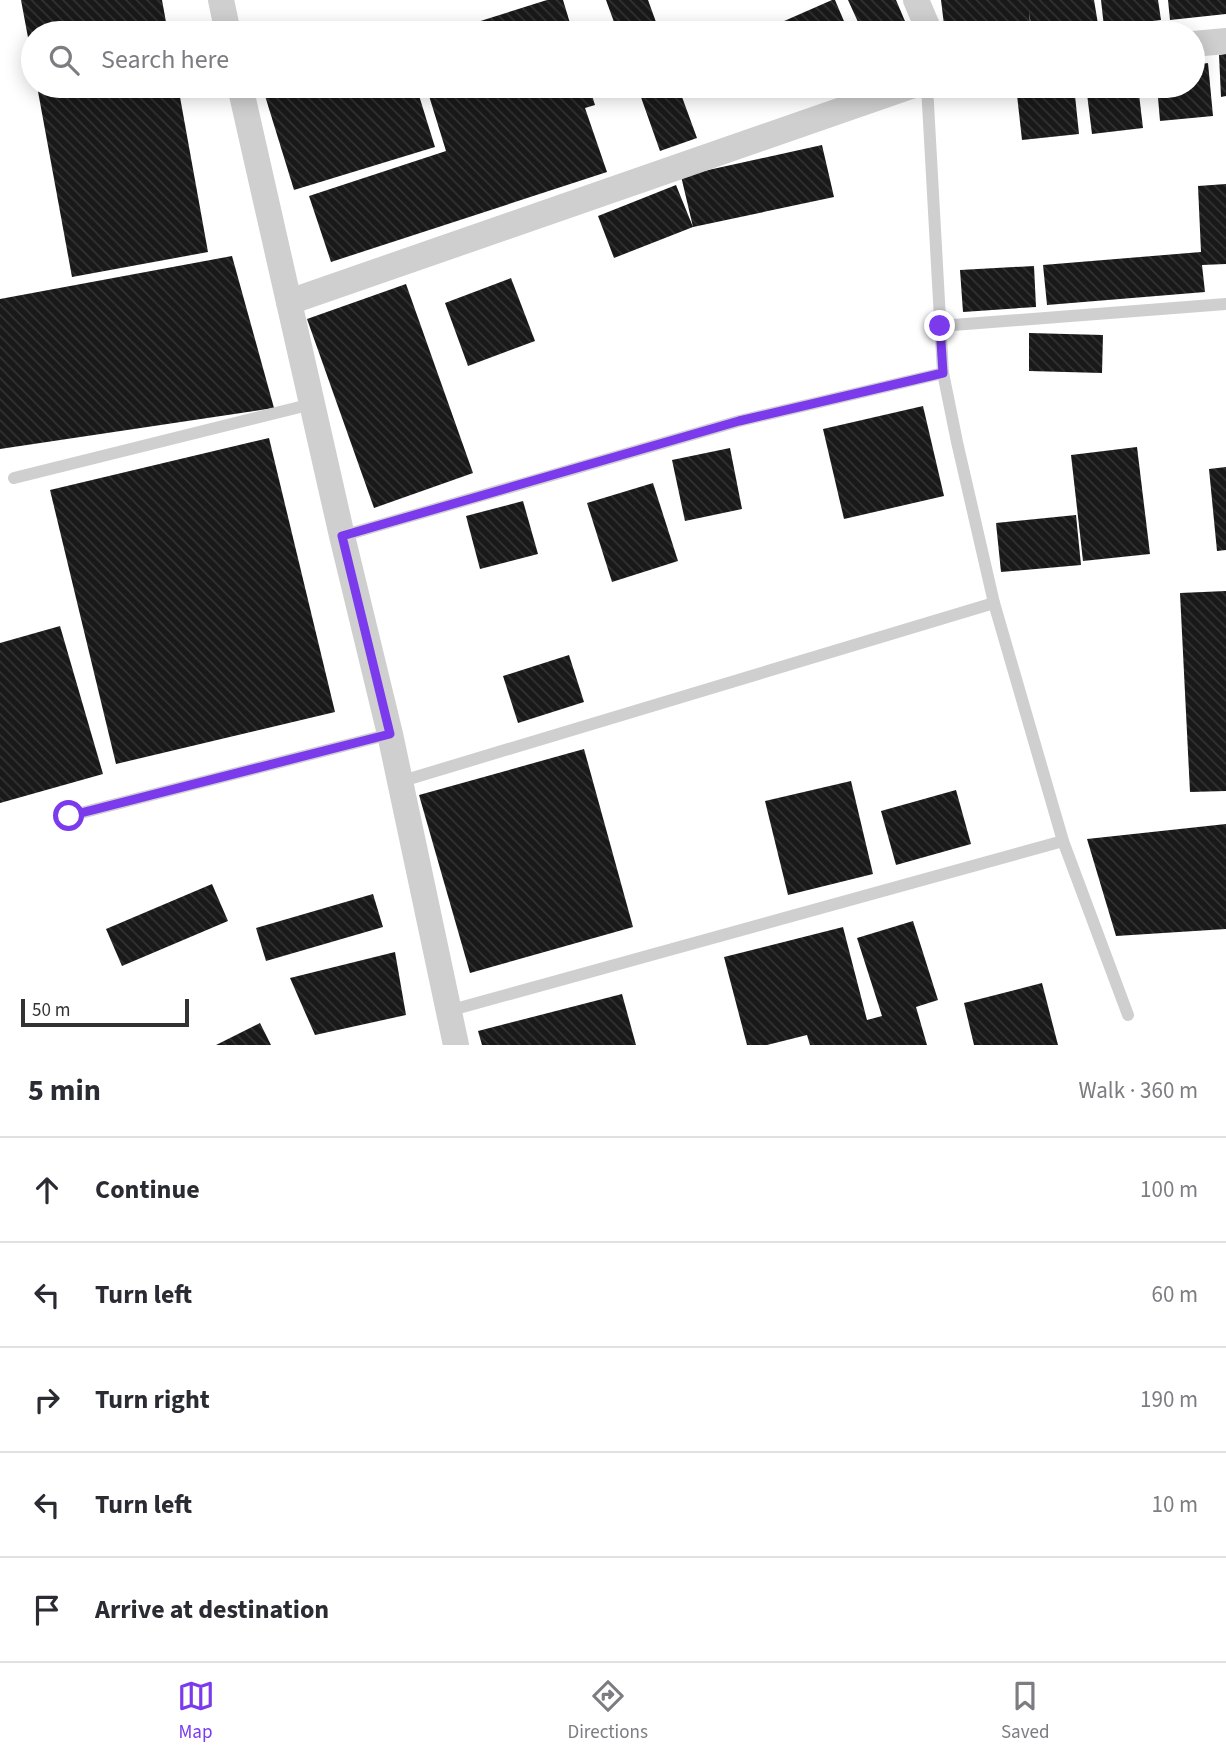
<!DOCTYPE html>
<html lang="en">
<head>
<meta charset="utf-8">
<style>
  :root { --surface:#fff; --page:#f2f2f3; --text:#2b2b33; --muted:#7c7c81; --line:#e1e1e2; --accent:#7c3aed }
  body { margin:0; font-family:"Source Sans 3",sans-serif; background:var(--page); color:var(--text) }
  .scale { position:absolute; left:21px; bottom:18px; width:168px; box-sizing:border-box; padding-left:7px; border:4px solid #323232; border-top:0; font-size:19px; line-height:24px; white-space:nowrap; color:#323232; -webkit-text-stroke:5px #fff; paint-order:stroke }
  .stop { position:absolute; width:21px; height:21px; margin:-16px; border:5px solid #7c3aed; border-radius:50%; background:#fff }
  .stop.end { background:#7c3aed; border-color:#fff; box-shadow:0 2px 7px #0008 }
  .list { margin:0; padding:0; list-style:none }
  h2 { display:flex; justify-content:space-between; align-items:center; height:91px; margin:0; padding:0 28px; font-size:30px }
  h2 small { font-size:23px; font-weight:400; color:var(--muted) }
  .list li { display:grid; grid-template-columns:46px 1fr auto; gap:21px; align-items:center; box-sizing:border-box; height:105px; padding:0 28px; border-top:2px solid var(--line) }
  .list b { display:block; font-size:26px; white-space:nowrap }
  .list em { font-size:23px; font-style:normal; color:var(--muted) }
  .icon { flex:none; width:38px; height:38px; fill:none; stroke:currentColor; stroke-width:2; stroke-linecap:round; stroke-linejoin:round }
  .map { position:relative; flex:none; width:1226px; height:1045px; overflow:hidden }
  .search { position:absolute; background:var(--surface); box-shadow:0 4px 18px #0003; left:21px; right:21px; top:21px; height:77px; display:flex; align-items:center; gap:18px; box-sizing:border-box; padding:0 24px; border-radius:38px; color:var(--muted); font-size:26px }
  .sheet { height:616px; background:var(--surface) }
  nav { display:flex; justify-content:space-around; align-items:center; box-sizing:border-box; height:98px; border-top:2px solid var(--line); background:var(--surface); font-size:19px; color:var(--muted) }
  nav a { display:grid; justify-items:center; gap:4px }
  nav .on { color:var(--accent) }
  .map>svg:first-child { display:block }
</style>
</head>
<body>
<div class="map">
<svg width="1226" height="1045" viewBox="0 0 1226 1045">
  <defs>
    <pattern id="building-back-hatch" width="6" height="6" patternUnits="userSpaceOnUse" patternTransform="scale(1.75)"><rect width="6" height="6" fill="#191919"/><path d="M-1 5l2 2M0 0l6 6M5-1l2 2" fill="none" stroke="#323232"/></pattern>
  </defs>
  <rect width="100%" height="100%" fill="#fff"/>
  <g fill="url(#building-back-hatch)">
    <polygon points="21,0 162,0 168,33 33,33 32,59"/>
    <polygon points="547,0 563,0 573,33 442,33"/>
    <polygon points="606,0 648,0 660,33 618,33"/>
    <polygon points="832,0 835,0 849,33 757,33"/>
    <polygon points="848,0 896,0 910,33 863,33"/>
    <polygon points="941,0 1094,0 1098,24 1032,33 1029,11 1031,33 945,33"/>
    <polygon points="1101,0 1158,0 1161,20 1104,27"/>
    <polygon points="1168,0 1226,0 1226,14 1170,20"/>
    <polygon points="1226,54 1226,96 1221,97 1219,55"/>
    <polygon points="1208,63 1213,116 1160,121 1157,86 1193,86 1193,65"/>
    <polygon points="37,86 178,86 208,252 72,277"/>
    <polygon points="262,86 416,86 435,147 294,190"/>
    <polygon points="426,86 589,86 595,105 585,108 607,172 331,262 309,196 446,151"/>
    <polygon points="637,86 678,86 697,138 660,151"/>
    <polygon points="1016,86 1074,86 1079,134 1022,140"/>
    <polygon points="1086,86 1138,86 1143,128 1092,134"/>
    <polygon points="822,145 834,197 693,227 614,258 598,216 676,185 693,227 681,176"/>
    <polygon points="1226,184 1226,264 1202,265 1205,292 1047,305 1043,265 1201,252 1198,186"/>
    <polygon points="232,256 274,408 0,449 0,299"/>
    <polygon points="1034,266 1036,307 963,312 960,270"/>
    <polygon points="511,278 535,341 468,366 445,303"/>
    <polygon points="406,284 473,473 374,508 307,319"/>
    <polygon points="1029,333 1103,335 1102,373 1029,371"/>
    <polygon points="923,406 944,496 844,519 823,429"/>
    <polygon points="269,438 335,712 116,764 50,490"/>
    <polygon points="1137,447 1150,554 1083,561 1071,455"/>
    <polygon points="730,448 742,509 685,521 672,460"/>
    <polygon points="1226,467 1226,550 1217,551 1209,469"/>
    <polygon points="653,483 678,561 612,582 587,503"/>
    <polygon points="523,501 538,554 480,569 466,516"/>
    <polygon points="1076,515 1081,565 1001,572 996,523"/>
    <polygon points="1226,591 1226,791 1190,792 1180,593"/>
    <polygon points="60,626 103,774 0,803 0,643"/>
    <polygon points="569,655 584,702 518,723 503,676"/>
    <polygon points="584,749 633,927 470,973 419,795"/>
    <polygon points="851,781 873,874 788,895 765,801"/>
    <polygon points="956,790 971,844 896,865 881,811"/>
    <polygon points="1226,824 1226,929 1116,936 1087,839"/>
    <polygon points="212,884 228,921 122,966 106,929"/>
    <polygon points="373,894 383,927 266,961 256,928"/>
    <polygon points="913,921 938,1000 916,1007 927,1045 810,1045 807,1035 767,1045 747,1045 724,957 843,927 867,1020 882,1016 857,938"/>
    <polygon points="395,952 406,1015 315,1035 290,978"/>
    <polygon points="1042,983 1058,1045 974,1045 964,1003"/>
    <polygon points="622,994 636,1045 482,1045 478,1031"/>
    <polygon points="260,1023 271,1045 216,1045"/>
  </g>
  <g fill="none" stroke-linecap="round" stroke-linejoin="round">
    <g stroke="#cfcfcf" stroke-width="12">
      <polyline points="927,86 943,373 957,442 994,603 1063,841 1128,1015"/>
      <polyline points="940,326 1226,304"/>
      <polyline points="14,478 312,404"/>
      <polyline points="342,536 739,421 943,373"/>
      <polyline points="399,782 994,603"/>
      <polyline points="69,816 390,734"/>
      <polyline points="448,1011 1063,841"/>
    </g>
    <g stroke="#cfcfcf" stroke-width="26">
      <polyline points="221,0 228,33"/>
      <polyline points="916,0 930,33"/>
      <polyline points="1193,44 1226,41"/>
      <polyline points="240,86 342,536 390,734 456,1045"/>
      <polyline points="289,302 911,86"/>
    </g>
  </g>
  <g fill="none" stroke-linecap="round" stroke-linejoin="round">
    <polyline stroke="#7c3aed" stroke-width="9" points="69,816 390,734 342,536 739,421 943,373 940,326"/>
  </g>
</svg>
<div class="scale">50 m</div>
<div class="stop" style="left:69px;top:816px"></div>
<div class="stop end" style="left:940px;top:326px"></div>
<div class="search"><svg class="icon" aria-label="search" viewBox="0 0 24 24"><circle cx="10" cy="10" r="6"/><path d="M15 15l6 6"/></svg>Search here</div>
</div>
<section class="sheet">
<h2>5 min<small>Walk · 360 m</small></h2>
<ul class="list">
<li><svg class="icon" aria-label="ahead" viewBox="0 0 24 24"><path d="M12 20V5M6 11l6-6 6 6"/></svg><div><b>Continue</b></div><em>100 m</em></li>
<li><svg class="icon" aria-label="left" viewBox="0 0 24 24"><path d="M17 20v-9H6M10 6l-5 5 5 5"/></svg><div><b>Turn left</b></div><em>60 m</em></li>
<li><svg class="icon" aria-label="right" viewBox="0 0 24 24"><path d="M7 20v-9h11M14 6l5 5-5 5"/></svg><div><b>Turn right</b></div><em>190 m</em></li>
<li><svg class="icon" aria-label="left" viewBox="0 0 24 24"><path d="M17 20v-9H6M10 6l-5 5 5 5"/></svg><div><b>Turn left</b></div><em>10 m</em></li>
<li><svg class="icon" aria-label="arrive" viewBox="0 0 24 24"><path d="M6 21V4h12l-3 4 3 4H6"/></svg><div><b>Arrive at destination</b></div></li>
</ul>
</section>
<nav>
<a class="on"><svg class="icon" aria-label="map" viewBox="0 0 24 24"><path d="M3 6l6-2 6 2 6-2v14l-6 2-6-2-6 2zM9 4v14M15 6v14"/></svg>Map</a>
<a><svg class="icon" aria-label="directions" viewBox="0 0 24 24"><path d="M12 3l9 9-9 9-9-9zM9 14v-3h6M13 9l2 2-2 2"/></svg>Directions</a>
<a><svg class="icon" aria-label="saved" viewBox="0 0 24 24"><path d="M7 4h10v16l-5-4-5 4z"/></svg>Saved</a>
</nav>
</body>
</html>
